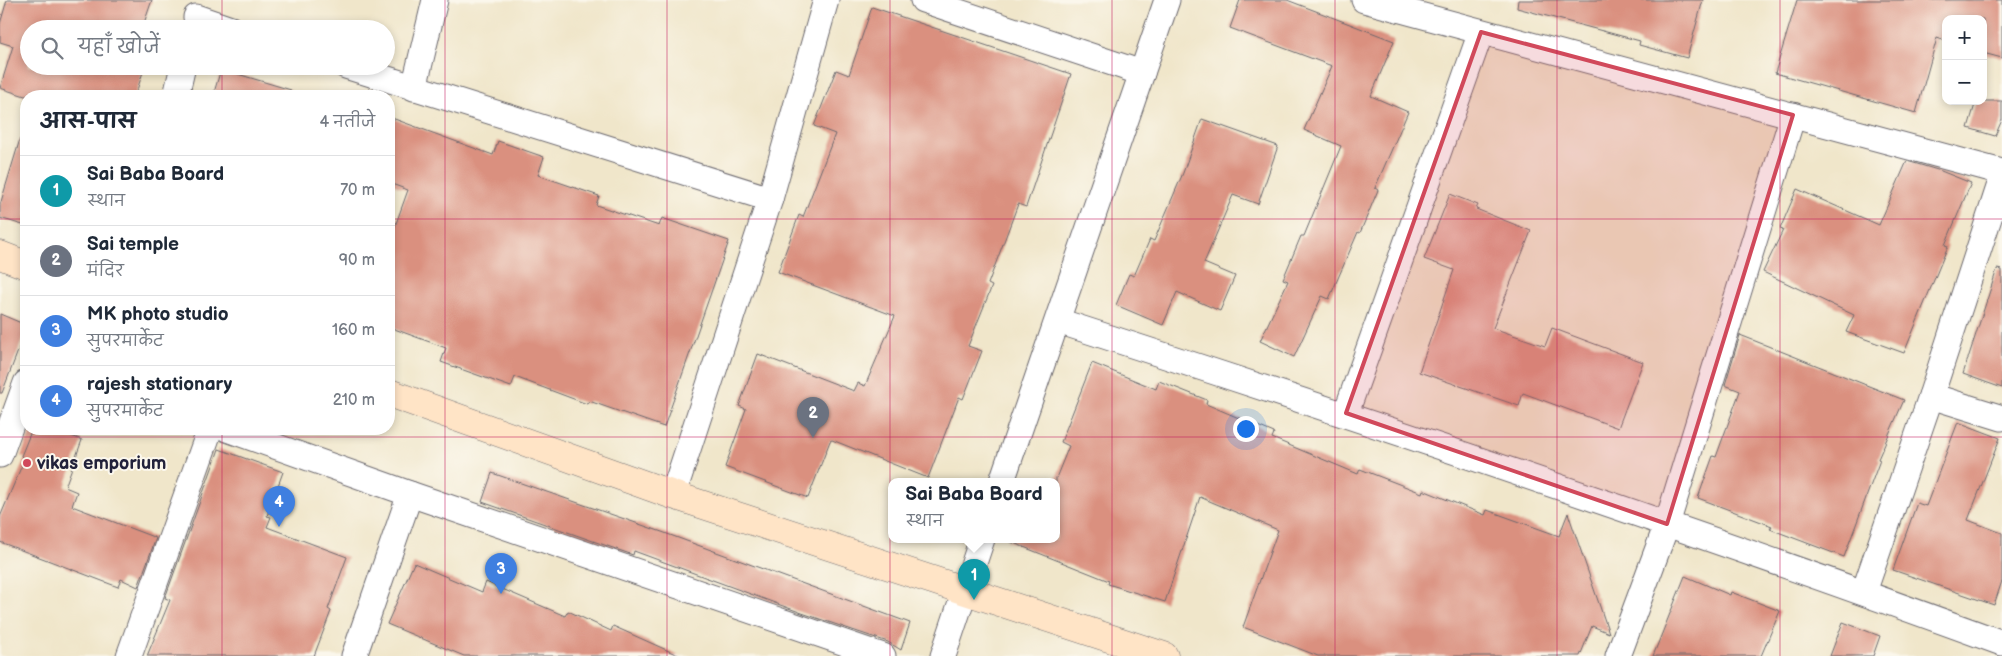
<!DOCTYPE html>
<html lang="hi">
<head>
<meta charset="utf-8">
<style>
  :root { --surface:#fff; --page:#f6f6f7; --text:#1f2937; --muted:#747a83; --line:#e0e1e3; --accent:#b45309 }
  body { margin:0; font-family:"Balsamiq Sans","Playpen Sans Deva",sans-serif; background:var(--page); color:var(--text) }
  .controls { position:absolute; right:15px; top:15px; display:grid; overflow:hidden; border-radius:10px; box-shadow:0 2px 8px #0003 }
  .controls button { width:45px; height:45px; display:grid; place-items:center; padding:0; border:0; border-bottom:1px solid var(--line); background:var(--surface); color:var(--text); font:25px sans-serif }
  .you { position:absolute; left:1245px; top:428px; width:18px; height:18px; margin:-12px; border:4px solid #fff; border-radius:50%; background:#1a73e8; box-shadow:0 0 0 8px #1a73e833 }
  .badge { display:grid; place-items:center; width:32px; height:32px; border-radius:50%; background:var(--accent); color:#fff; font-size:16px; font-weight:700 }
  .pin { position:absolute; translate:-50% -41px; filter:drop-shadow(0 1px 2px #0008) }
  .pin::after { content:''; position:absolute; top:26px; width:18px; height:15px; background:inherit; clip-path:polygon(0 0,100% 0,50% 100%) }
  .popup { position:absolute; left:888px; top:478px; width:172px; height:65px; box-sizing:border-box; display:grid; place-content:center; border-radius:10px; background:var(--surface); filter:drop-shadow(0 1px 4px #0005); font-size:16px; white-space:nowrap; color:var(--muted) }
  .popup b { font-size:19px; color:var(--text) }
  .popup::after { content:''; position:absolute; left:50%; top:100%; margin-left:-10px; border:10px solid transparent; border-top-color:var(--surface) }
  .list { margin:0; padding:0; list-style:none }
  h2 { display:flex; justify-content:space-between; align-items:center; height:65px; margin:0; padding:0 20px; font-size:21px }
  h2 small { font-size:16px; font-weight:400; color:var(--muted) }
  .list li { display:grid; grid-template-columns:32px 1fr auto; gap:15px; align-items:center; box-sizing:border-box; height:70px; padding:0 20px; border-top:1px solid var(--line) }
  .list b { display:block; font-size:19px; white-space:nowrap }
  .list p { margin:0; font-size:16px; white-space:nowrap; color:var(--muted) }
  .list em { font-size:16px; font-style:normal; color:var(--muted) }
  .icon { flex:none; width:28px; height:28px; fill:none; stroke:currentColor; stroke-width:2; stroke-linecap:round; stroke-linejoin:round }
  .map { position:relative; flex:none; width:2002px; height:656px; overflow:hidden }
  .search { position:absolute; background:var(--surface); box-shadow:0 2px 8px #0003; left:20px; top:20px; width:375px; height:55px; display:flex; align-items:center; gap:12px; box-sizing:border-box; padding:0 18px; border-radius:28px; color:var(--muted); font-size:19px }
  .panel { position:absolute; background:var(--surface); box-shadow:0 2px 8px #0003; left:20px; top:90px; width:375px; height:345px; border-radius:20px }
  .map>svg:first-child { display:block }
</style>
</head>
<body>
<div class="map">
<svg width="2002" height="656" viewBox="0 0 2002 656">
  <rect width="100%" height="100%" fill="#fbf7ec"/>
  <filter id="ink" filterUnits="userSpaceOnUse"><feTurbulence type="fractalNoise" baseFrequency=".02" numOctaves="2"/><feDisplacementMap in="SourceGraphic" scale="10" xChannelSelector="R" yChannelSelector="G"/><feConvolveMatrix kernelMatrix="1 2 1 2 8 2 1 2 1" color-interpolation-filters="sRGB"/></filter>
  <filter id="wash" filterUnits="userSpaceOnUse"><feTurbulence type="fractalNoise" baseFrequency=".0096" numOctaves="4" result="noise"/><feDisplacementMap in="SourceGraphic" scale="20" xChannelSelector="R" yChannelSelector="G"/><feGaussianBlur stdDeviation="1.12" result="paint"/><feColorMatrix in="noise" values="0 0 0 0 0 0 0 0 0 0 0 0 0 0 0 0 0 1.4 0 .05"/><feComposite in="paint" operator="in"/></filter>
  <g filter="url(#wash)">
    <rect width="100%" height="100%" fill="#f0e6ca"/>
    <g id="blocks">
      <g fill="#da907f">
        <polygon points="7,0 152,0 142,29 29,29 29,66 145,66 135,96 25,96 0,88 13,46 0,42 0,24"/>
        <polygon points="1240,0 1287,0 1394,41 1371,96 1408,112 1375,188 1378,190 1360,233 1358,232 1329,299 1322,296 1294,357 1260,341 1288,281 1283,279 1301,236 1304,236 1341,146 1304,130 1332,66 1230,28"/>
        <polygon points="1518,0 1703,0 1687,58 1639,45 1640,41 1517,8"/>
        <polygon points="1797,0 2002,0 2002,58 1983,53 1983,19 1946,19 1946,41 1937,38 1916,113 1775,73"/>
        <polygon points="872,7 1071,74 1026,207 1018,204 988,284 992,286 968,346 982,351 963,399 959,397 928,478 832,440 830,441 808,498 725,467 746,409 739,406 758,354 854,391 858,383 865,386 895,316 778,272 799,215 803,217 835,134 814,126 836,70 849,75"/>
        <polygon points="221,69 291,90 290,96 213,96"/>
        <polygon points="1976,101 2002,101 2002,120 1995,136 1968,128"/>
        <polygon points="389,117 493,155 498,141 544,157 538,175 599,196 596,205 659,226 662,218 729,241 664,427 589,401 587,404 515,377 511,387 441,362 446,348 389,327 389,243 408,190 389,183"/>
        <polygon points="1202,119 1278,146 1258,204 1233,195 1204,263 1235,276 1220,311 1177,292 1163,325 1116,305 1129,274 1134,276 1150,239 1154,241 1183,173"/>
        <polygon points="20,139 26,140 26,226 0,218 0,205"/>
        <polygon points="1907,161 1941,171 1971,183 1945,245 1948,246 1904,353 1846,332 1854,315 1763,272 1783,230 1780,229 1797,189 1879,225"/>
        <polygon points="1450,194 1478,205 1476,209 1531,231 1493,328 1545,346 1552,328 1643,362 1618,428 1523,393 1519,406 1419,372 1454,270 1424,259"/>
        <polygon points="1997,269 2002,270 2002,388 1963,374"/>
        <polygon points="0,314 26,325 26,330 2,393 0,393"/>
        <polygon points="1740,335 1904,400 1878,459 1880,460 1844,557 1770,529 1772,526 1698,498 1713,456 1716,457 1740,391 1725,385"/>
        <polygon points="1092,363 1156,389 1159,381 1207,400 1206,404 1274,433 1272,438 1358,474 1360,469 1422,493 1423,490 1485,515 1487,510 1559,536 1568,513 1609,633 1592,626 1580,656 1318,656 1243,627 1278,530 1200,497 1165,602 1108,584 1109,581 1006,540 1056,539 1056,478 1069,446 1061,442"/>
        <polygon points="1958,422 2000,438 1968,520 2002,533 2002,581 1994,605 1893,570 1917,503 1926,506"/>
        <polygon points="32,429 53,429 82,440 65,487 77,492 72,506 156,538 138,587 121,579 118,587 0,542 0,517 25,458 21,456"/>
        <polygon points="219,449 283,472 267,516 271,517 267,527 347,557 328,609 331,611 314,656 147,656 170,600 165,598"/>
        <polygon points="492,473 662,532 910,623 901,650 888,642 802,613 634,551 633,555 482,502"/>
        <polygon points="414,563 482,592 486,582 565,616 568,611 611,631 613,626 680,656 464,656 387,624"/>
        <polygon points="1685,576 1730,595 1731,592 1780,611 1761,656 1653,656"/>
        <polygon points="1843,622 1880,636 1873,656 1830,656"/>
      </g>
    </g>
  </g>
  <g filter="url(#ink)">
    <use href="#blocks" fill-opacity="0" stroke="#6a676d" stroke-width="1"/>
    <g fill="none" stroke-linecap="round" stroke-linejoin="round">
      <g stroke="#6a676d" stroke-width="27">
        <g id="street">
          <polyline points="923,0 1142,73"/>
          <polyline points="1364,0 2002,172"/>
          <polyline points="196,17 231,29"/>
          <polyline points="346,66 770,199"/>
          <polyline points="414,88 435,0"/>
          <polyline points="176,96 183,66"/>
          <path d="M1058,321c316,102 632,208 944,322"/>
          <polyline points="1931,396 2002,418"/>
          <polyline points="1346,413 1481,32"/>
          <polyline points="227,429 410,494 883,656"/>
          <polyline points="0,455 26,383"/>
          <polyline points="1002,481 1167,0"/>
          <polyline points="673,495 770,199 826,0"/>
          <polyline points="1864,592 1931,396 2002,178"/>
          <polyline points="129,656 210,429"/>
          <polyline points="354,656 410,494"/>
          <polyline points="943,656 982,539"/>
          <polyline points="1618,656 1667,524 1793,115"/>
        </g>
      </g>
      <g stroke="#6a676d" stroke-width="29">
        <g id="secondary">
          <polyline points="0,255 26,265"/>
          <polyline points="389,393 673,495 1164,656"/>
        </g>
      </g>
      <use href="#street" stroke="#fff" stroke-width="25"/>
      <use href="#secondary" stroke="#ffe4c6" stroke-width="28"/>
    </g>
  </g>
  <path fill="#d1495b" fill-opacity="0.2" stroke="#d1495b" stroke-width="4" stroke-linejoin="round" d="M1481,32l312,83 -126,409 -321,-111z"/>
  <path fill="none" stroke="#c2185b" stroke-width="1" stroke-opacity="0.55" d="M222,0v29M445,0v656M667,0v656M890,0v656M1112,0v656M1335,0v656M1557,0v656M1780,0v656M222,66v30M0,219h26M389,219h1613M222,429v227M0,437h2002"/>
  <circle fill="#d1495b" stroke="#fbf7ec" stroke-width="2" cx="27" cy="463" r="5"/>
  <g text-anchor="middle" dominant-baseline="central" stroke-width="4" stroke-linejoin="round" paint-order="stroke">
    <g font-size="18" font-weight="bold" fill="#22223b" stroke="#fbf7ec" text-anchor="start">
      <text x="37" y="463">vikas emporium</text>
    </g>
  </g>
</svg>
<div class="controls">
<button>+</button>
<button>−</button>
</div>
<div class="you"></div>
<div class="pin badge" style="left:974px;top:600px;background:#0f9aa8">1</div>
<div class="popup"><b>Sai Baba Board</b>स्थान</div>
<div class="pin badge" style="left:813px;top:438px;background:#6b7280">2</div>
<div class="pin badge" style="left:501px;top:594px;background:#3f7fe0">3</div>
<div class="pin badge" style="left:279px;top:527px;background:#3f7fe0">4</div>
<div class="search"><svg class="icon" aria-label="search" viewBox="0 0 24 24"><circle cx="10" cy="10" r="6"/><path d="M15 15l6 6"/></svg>यहाँ खोजें</div>
<section class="panel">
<h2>आस-पास<small>4 नतीजे</small></h2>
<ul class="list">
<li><span class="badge" style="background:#0f9aa8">1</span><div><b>Sai Baba Board</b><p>स्थान</p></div><em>70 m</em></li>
<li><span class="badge" style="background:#6b7280">2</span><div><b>Sai temple</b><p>मंदिर</p></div><em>90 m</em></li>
<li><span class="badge" style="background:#3f7fe0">3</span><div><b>MK photo studio</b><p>सुपरमार्केट</p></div><em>160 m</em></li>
<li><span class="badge" style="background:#3f7fe0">4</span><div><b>rajesh stationary</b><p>सुपरमार्केट</p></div><em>210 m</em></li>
</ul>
</section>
</div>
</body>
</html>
